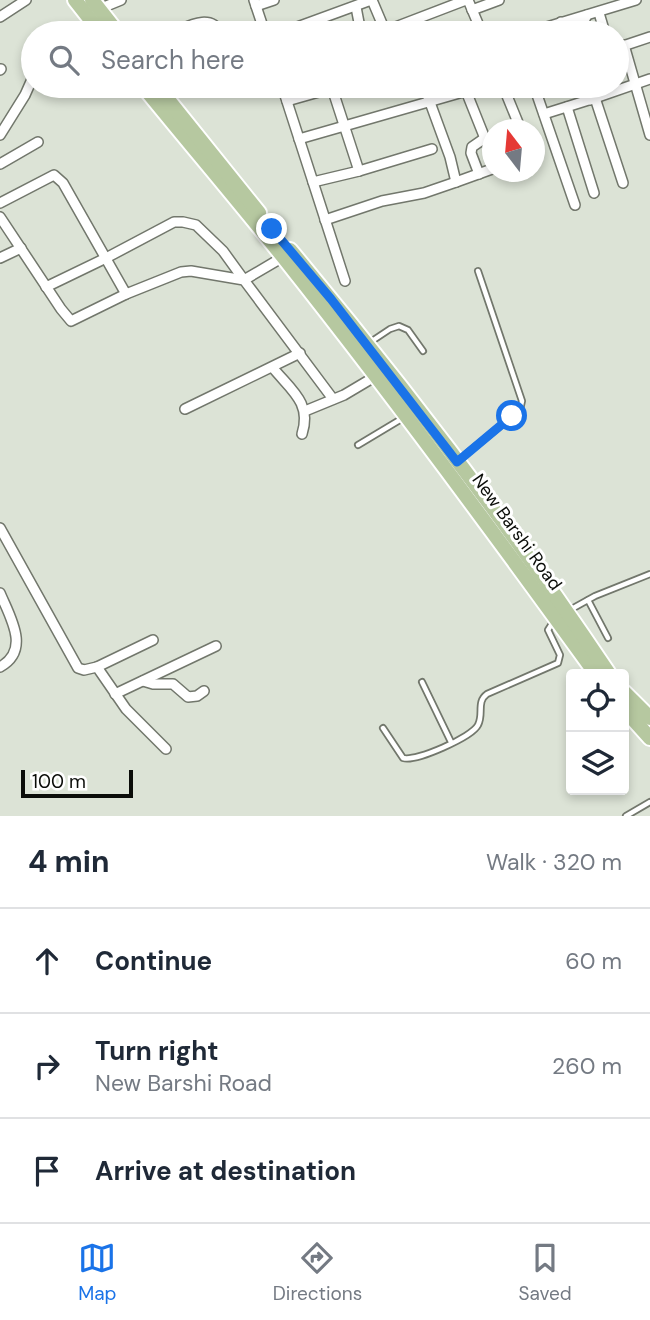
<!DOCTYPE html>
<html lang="en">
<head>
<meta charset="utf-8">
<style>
  :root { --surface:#fff; --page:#f6f6f7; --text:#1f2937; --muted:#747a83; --line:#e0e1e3; --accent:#1a73e8 }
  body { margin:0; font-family:"DM Sans",sans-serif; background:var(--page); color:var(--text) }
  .controls { position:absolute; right:21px; bottom:21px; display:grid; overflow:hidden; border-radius:7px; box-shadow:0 4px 10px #0003 }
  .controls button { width:63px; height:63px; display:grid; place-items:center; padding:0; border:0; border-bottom:2px solid var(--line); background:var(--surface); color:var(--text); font:35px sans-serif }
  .compass { position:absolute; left:482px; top:119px; width:63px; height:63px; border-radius:50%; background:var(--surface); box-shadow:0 4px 10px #0003; rotate:344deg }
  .scale { position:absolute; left:21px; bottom:18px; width:112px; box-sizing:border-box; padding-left:7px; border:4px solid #0b0d09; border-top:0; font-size:19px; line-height:24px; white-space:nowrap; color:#0b0d09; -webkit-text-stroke:5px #fff; paint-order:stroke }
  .stop { position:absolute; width:21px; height:21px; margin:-16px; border:5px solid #1a73e8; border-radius:50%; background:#fff }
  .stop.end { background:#1a73e8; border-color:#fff; box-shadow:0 2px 7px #0008 }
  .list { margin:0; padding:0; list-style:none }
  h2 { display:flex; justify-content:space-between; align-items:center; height:91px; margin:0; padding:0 28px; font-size:30px }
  h2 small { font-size:23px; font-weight:400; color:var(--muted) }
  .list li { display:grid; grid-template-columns:46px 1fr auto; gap:21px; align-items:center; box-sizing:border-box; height:105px; padding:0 28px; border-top:2px solid var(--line) }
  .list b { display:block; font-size:26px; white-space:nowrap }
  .list p { margin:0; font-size:23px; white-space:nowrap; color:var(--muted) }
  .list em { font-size:23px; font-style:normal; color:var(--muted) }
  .icon { flex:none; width:38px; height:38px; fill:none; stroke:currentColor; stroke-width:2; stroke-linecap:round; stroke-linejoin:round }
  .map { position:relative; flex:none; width:650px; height:816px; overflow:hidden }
  .search { position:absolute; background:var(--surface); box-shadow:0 4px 10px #0003; left:21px; right:21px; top:21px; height:77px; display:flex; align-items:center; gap:18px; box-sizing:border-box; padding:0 24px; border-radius:38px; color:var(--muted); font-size:26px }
  .sheet { height:406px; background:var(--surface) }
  nav { display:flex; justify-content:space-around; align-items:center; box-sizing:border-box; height:98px; border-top:2px solid var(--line); background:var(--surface); font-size:19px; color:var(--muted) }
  nav a { display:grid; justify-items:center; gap:4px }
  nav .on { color:var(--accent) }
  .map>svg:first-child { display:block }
</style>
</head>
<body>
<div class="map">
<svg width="650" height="816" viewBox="0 0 650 816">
  <rect width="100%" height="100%" fill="#dce3d6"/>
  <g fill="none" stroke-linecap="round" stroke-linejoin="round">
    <g stroke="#72776c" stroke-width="8">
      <g id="service">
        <polyline points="369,343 390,329 399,326 408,330 423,351"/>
        <polyline points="358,445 403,418"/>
        <polyline points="460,459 520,410 522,401 478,271"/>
        <polyline points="588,600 608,638"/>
        <polyline points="568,611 595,596 650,574"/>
        <polyline points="422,682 451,742"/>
        <path d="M383,728l20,30c13,4 69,-21 75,-33 6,-11 -2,-23 9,-31l71,-31 2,-8 -12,-25 7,-11"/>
        <polyline points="626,816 650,802"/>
      </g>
    </g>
    <g stroke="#72776c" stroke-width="12">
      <g id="minor">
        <polyline points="254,0 265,33"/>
        <polyline points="372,0 386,33"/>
        <polyline points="468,0 482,33"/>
        <polyline points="256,6 274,0"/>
        <polyline points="356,7 361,33"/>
        <polyline points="99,9 121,0"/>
        <polyline points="472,10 499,0"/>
        <polyline points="599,13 605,33"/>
        <polyline points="0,17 26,0"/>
        <polyline points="561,22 565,33"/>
        <polyline points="385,31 466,0"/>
        <path d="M172,33c17,-7 38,-20 49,0"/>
        <polyline points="281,33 371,0"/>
        <polyline points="465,33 479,27"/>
        <polyline points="527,33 636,0"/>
        <polyline points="578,33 587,15"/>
        <polyline points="624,45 650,135"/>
        <polyline points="617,48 650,37"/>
        <polyline points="0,70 1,69"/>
        <polyline points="282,86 345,281"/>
        <polyline points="424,86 450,157 456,182 492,169"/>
        <polyline points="464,86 492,156"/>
        <polyline points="503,86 521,130"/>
        <polyline points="534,86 575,205"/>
        <polyline points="585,86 590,100"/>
        <polyline points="332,88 359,171 432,149"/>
        <polyline points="595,98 650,79"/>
        <polyline points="287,101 340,86"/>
        <polyline points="567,107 594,193"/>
        <polyline points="544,114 595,98 623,183"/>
        <polyline points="0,135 25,95 33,77"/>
        <polyline points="299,139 484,86"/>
        <polyline points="0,164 38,142"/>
        <polyline points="479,174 471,153 472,147 485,138"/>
        <polyline points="313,182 359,171"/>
        <polyline points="0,203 54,175 63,183 126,294 181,272 191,271 244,280 333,399"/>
        <polyline points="0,217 61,309 71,321 126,294"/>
        <polyline points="325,220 382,201 424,193 456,182"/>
        <polyline points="0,258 21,248"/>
        <polyline points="46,287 106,258 174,222 183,222 196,225 223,251 244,280 283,257"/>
        <path d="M273,368c18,22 39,35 29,66"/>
        <polyline points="185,409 300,353"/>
        <polyline points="305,411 344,395 376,376"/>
        <polyline points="0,528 78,668 84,670 97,667 126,709 166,749"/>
        <path d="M0,593c10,24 31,57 0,74"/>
        <polyline points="97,667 153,640"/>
        <polyline points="143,681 153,684 173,684 188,697 197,696 204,691"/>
        <polyline points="115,694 216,646"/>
      </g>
    </g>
    <g stroke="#fff" stroke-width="18">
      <g id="primary">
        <polyline points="75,0 101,33"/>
        <polyline points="92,0 118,33"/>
        <path d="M143,86c47,58 95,114 141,172 108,136 211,276 312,416"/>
        <polyline points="157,86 259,213"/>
        <path d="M290,250c112,134 222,279 319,424"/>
        <polyline points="624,692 650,718"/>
        <polyline points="624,709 650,738"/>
      </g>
    </g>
    <use href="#service" stroke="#fff" stroke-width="4.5"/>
    <use href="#minor" stroke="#fff" stroke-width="9"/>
    <use href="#primary" stroke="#b6c8a0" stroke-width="14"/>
  </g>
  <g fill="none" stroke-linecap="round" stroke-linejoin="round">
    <polyline stroke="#1a73e8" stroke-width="9" points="272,229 331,299 457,462 512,416"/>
  </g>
  <g text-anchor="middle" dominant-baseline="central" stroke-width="6" stroke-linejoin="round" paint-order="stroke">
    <g font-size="18" fill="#0b0d09" stroke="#fff">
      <text transform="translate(517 532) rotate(54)">New Barshi Road</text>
    </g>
  </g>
</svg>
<div class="controls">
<button><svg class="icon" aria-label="locate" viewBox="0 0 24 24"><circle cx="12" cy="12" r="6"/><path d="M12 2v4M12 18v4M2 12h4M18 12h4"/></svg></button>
<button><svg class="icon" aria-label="layers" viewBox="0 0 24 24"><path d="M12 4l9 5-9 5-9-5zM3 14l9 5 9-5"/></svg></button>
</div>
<svg class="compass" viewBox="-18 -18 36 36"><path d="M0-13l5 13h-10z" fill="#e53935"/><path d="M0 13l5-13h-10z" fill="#747a83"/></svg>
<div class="scale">100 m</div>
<div class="stop" style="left:512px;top:416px"></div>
<div class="stop end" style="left:272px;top:229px"></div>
<div class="search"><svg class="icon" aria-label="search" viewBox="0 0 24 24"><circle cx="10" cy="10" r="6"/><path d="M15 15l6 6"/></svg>Search here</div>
</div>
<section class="sheet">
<h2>4 min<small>Walk · 320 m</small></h2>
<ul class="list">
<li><svg class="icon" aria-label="ahead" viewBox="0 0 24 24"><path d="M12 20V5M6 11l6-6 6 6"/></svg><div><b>Continue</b></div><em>60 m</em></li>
<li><svg class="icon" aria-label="right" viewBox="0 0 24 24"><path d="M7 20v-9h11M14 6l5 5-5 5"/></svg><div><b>Turn right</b><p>New Barshi Road</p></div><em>260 m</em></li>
<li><svg class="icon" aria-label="arrive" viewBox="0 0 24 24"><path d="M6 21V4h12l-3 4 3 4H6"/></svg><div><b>Arrive at destination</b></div></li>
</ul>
</section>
<nav>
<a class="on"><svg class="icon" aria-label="map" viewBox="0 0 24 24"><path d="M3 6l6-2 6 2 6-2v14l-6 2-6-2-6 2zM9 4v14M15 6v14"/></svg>Map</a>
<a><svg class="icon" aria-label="directions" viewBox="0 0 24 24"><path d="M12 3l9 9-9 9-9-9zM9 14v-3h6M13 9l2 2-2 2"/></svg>Directions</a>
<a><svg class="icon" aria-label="saved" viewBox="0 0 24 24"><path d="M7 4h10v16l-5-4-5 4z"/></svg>Saved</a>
</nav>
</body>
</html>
